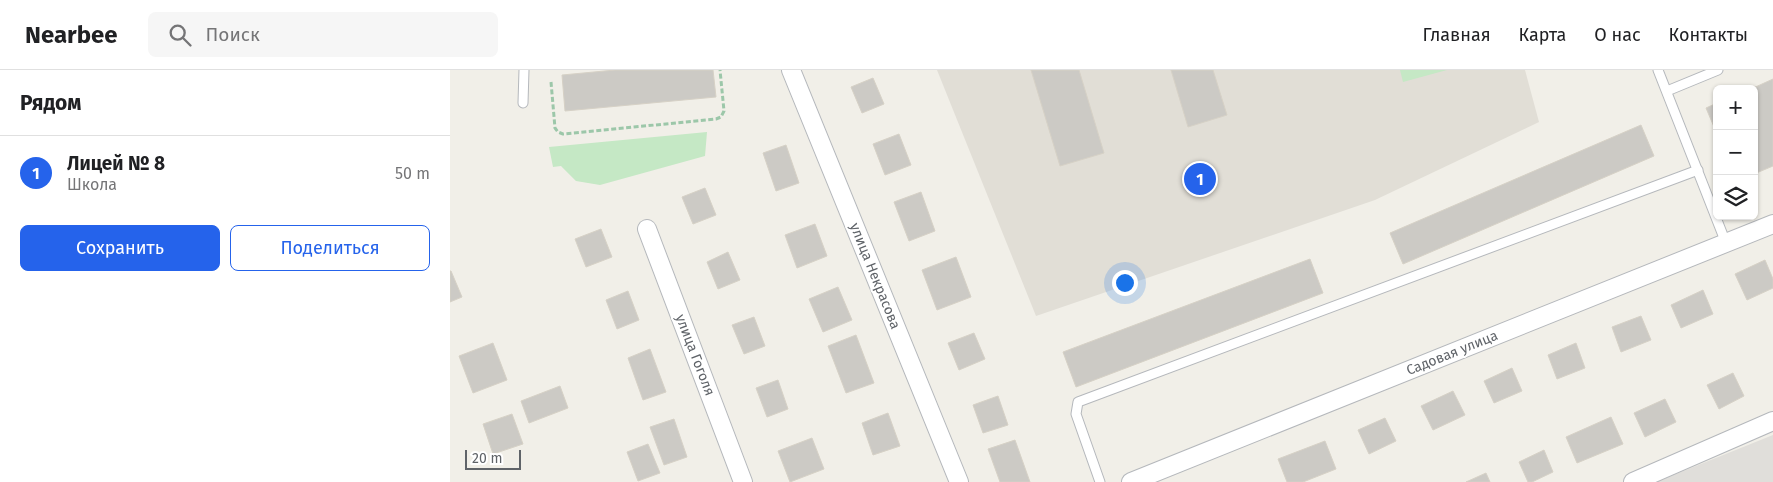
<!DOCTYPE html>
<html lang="ru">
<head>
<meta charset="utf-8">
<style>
  :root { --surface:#fff; --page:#f6f6f6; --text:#202124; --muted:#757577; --line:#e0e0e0; --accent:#2563eb }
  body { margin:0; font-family:"Fira Sans",sans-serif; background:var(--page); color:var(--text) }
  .controls { position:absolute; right:15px; top:15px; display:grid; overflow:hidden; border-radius:8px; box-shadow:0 1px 4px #0004 }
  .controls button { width:45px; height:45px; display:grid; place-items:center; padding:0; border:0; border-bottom:1px solid var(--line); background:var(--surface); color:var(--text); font:25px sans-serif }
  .scale { position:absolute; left:15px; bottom:12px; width:56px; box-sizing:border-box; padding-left:5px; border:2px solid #5f6368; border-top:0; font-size:14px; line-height:18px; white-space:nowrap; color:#5f6368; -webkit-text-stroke:4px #fff; paint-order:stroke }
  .you { position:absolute; left:674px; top:212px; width:18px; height:18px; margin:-12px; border:4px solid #fff; border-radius:50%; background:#1a73e8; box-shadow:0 0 0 8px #1a73e833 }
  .badge { display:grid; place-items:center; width:32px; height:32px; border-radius:50%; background:var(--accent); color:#fff; font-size:16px; font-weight:700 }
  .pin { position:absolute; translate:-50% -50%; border:2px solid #fff; box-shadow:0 1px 5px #0006 }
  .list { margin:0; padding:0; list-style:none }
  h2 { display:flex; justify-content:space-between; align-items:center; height:65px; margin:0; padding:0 20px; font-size:21px }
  h2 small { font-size:16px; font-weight:400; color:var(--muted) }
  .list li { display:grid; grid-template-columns:32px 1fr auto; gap:15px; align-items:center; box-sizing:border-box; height:75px; padding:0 20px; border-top:1px solid var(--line) }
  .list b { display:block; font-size:19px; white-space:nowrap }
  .list p { margin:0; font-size:16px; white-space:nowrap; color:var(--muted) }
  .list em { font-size:16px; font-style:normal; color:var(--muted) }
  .actions { display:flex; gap:10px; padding:15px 20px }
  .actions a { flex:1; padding:11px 0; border:1px solid var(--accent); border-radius:8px; text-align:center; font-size:18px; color:var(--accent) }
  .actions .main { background:var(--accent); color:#fff }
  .icon { flex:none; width:28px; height:28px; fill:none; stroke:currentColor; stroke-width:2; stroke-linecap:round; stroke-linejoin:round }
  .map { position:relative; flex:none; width:1323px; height:412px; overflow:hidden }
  header { display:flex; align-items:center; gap:30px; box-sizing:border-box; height:70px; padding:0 25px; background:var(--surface); border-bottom:1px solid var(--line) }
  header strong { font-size:24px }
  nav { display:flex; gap:28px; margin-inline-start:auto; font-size:18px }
  .search { width:350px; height:45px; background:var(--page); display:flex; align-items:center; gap:12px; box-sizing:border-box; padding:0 18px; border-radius:8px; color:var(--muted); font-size:19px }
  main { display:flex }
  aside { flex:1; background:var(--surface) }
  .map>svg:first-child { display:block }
</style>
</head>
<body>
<header>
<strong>Nearbee</strong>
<div class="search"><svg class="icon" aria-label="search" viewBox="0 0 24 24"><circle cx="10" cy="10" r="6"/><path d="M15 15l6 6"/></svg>Поиск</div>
<nav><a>Главная</a><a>Карта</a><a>О нас</a><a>Контакты</a></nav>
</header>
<main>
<aside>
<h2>Рядом<small></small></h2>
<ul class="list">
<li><span class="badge">1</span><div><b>Лицей № 8</b><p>Школа</p></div><em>50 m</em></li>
</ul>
<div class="actions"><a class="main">Сохранить</a><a>Поделиться</a></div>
</aside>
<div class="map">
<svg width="1323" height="412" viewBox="0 0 1323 412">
  <rect width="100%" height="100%" fill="#f1efe8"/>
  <polygon fill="#e0deda" points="1323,365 1323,412 1206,412"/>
  <polygon fill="#e1ded6" points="487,0 1075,0 1089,52 925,130 586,246"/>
  <g fill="#c5e8c5">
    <polygon points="950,0 997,0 953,12"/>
    <polygon points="257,62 255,86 150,115 126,111 111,96 103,97 99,77"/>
  </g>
  <g fill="#cccac5" stroke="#d6d1c6">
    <polygon points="165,0 263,0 266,27 115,41 112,5"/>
    <polygon points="581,0 629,0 654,83 610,96"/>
    <polygon points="721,0 763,0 777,45 738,57"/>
    <polygon points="423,8 434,34 412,43 401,17"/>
    <polygon points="1323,9 1323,96 1304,104 1304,19 1301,19"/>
    <polygon points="1267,33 1267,64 1256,38"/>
    <polygon points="1191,55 1204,86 953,194 940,163"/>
    <polygon points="449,64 461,95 435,105 423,74"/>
    <polygon points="336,75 349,113 326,121 313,83"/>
    <polygon points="255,118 266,145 243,154 232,127"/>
    <polygon points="471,122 485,161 459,171 444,132"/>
    <polygon points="365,154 377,186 347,198 335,165"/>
    <polygon points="151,159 162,187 136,197 125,169"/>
    <polygon points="278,182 290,210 268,219 257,192"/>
    <polygon points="506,187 521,227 487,240 472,200"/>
    <polygon points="860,189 873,223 626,317 613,282"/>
    <polygon points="1315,190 1323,209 1323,218 1297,230 1285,204"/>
    <polygon points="0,201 1,201 12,227 0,232"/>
    <polygon points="388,217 402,250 373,262 359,229"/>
    <polygon points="1253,220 1263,244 1231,258 1221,235"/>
    <polygon points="178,221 189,250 167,259 156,230"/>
    <polygon points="1191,246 1201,270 1171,282 1162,257"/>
    <polygon points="304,247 315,276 294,284 282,255"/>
    <polygon points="524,263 535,289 509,300 498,273"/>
    <polygon points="406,265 424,313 396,323 378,276"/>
    <polygon points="43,273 57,310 23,323 9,286"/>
    <polygon points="1126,273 1135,298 1107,309 1098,285"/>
    <polygon points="200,279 216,322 193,330 178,288"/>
    <polygon points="1062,298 1072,321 1044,333 1034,311"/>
    <polygon points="1283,303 1294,326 1269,339 1257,315"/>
    <polygon points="328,310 338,339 317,347 306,318"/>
    <polygon points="110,316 118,338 79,353 71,331"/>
    <polygon points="1003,321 1015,345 983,360 971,336"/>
    <polygon points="548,326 558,355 533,363 523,335"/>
    <polygon points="1215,329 1226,352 1195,367 1184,343"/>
    <polygon points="438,343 450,376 423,385 412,353"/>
    <polygon points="62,344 73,374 43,384 33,354"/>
    <polygon points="1161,347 1173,374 1127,393 1116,367"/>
    <polygon points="935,348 946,371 919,384 908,360"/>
    <polygon points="224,349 237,387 214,395 200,357"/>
    <polygon points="362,368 374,399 340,412 328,381"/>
    <polygon points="565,370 580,412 550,412 538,379"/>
    <polygon points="875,371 886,399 853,412 837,412 828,389"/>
    <polygon points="198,374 210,403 188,411 177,382"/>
    <polygon points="1094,380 1103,402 1082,412 1078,412 1069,392"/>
    <polygon points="1036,403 1040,412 1016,412"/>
  </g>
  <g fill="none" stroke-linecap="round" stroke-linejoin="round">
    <g stroke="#b5b8bc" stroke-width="11">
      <g id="lane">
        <polyline points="1208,0 1276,173"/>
        <polyline points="1217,21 1268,0"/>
        <polyline points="73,33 74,0"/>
        <polyline points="650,412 626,344 628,332 1248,100"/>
      </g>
    </g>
    <g stroke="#b5b8bc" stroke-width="20">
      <g id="street">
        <polyline points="341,0 509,412"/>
        <polyline points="197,159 293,412"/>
        <polyline points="681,412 1323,154"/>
        <polyline points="1183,412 1323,351"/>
      </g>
    </g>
    <polyline stroke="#9cc7a9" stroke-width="3" stroke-dasharray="5 2.5" stroke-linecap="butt" points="101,12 105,58 108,62 113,64 266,49 271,47 274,41 270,0"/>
    <use href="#lane" stroke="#fff" stroke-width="9"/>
    <use href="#street" stroke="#fff" stroke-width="18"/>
  </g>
  <g text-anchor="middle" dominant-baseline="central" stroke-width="4" stroke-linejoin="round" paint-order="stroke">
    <g font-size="14" fill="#5f6368" stroke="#fff">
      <text transform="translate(425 206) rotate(68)">улица Некрасова</text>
      <text transform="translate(1002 283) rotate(-22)">Садовая улица</text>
      <text transform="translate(245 285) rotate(69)">улица Гоголя</text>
    </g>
  </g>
</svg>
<div class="controls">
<button>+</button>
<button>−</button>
<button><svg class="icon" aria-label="layers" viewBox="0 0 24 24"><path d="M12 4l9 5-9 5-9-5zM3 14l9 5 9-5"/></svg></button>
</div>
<div class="scale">20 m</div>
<div class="you"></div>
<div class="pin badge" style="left:750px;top:109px">1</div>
</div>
</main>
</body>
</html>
